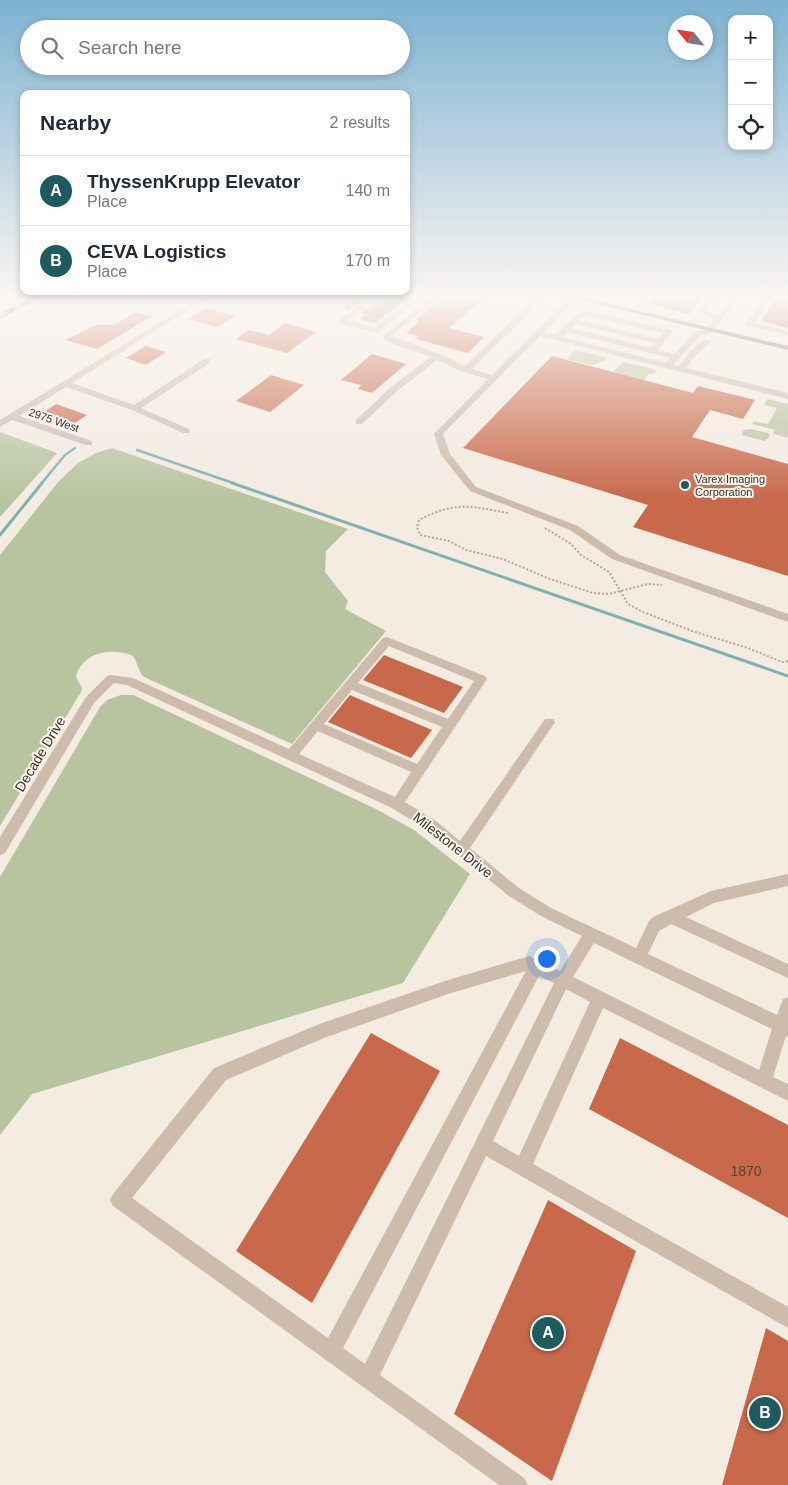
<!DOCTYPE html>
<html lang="en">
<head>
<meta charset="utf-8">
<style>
  :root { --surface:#fff; --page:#f6f6f7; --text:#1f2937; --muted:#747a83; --line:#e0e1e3; --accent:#1f5a5e }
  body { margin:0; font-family:Helvetica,sans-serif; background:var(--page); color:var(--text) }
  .controls { position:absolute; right:15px; top:15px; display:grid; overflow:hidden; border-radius:10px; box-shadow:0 2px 8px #0003 }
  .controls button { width:45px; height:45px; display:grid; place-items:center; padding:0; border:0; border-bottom:1px solid var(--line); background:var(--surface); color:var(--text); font:25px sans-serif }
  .compass { position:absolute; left:668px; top:15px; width:45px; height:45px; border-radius:50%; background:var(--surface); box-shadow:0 2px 8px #0003; rotate:300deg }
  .you { position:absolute; left:546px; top:958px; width:18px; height:18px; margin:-12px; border:4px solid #fff; border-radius:50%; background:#1a73e8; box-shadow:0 0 0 8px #1a73e833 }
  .badge { display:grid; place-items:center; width:32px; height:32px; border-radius:50%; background:var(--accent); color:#fff; font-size:16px; font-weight:700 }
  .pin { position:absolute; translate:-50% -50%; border:2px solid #fff; box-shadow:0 1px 5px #0006 }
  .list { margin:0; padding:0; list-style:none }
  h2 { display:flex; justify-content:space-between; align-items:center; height:65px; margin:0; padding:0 20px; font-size:21px }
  h2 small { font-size:16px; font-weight:400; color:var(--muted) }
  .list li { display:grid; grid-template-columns:32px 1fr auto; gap:15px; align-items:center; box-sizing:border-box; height:70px; padding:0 20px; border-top:1px solid var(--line) }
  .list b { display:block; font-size:19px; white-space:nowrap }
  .list p { margin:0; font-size:16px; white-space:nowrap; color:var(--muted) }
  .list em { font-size:16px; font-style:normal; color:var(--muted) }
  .icon { flex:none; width:28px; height:28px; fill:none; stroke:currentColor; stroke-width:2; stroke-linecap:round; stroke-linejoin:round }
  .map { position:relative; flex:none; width:788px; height:1485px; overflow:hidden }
  .search { position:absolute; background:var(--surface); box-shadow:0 2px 8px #0003; left:20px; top:20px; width:390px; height:55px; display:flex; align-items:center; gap:12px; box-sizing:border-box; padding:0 18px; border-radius:28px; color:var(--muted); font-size:19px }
  .panel { position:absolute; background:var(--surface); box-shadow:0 2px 8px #0003; left:20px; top:90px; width:390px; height:205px; border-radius:10px }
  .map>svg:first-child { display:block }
</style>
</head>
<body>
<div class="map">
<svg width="788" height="1485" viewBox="0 0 788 1485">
  <rect width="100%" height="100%" fill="#f4ebe1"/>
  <g fill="#b8c4a0">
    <polygon points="575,350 604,357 606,360 591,365 567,359"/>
    <polygon points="623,362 653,369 656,371 654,374 648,374 644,380 613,372"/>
    <polygon points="767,399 788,404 788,433 752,424 754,421 768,424 777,408 764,405"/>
    <polygon points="751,429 768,433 770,436 765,441 742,435 743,430"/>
    <polygon points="0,432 57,453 0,517"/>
    <path d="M112,448l236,81 -22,22 -1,21 23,29 -3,8 41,22 -94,113 -148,-67c-6,-6 -6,-14 -11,-21 -21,-9 -51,-4 -57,21l6,11 -1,4 -81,134v-271l59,-74 19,-18 18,-10z"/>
    <polygon points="121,695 133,695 376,809 414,830 470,874 403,983 32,1094 0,1135 0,877 100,707 107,700"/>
  </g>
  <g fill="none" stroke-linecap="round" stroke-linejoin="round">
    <g stroke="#7fb0b2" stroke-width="2.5">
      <polyline points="137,450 236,484"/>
      <polyline points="41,484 65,455 75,448"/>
    </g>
    <g stroke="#7fb0b2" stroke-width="3">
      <polyline points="232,483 788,676"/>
      <polyline points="0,535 42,483"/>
    </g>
  </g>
  <g fill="#c8694b">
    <polygon points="395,293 415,293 375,323 360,319 366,314 361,313 376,302 381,303"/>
    <polygon points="449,293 490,293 449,328 484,337 468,353 416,339 419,336 406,333 420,321 416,320"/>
    <polygon points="660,293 706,293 689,314 649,304"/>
    <polygon points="778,296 788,298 788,328 761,321"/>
    <polygon points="356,297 365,299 349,310 342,308"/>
    <polygon points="206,308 235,316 217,327 188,319"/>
    <polygon points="136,312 152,316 97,349 65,340 96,325 114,325"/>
    <polygon points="285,323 316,332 287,353 236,339 249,330 269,335"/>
    <polygon points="146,346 166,352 146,365 126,358"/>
    <polygon points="372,354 406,364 372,393 358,389 361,385 341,380"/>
    <polygon points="552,356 693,393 698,386 755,400 743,419 710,410 692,437 788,464 788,576 633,527 648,505 463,448"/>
    <polygon points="271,375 304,385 270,412 236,401"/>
    <polygon points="56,404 87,415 75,423 44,412"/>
    <polygon points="384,655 463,687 444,713 363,680"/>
    <polygon points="350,695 352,696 432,730 411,758 328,722"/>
    <polygon points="371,1033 440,1071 312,1303 236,1251"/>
    <polygon points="620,1038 788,1125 788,1218 589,1109"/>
    <polygon points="548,1200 636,1251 552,1481 454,1414"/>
    <polygon points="766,1328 788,1341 788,1485 722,1485"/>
  </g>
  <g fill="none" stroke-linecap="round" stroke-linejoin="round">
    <g stroke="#b9a596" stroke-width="2" stroke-dasharray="2 2" stroke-linecap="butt">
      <path d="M508,513c-39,-7 -52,-12 -89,7l-2,7 3,8 29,6 17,9 37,9 47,20 43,14 16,1 39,-10 14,1"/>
      <polyline points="545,528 571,544 581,555 609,572 628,604 643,612 692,631 748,648 782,662 788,661"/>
    </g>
    <g fill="#cdbbac" fill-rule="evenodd">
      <polygon points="208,293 216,293 72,383 134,405 204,359 210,359 210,363 141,408 189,429 189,433 183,433 132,410 66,387 19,416 92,441 92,445 86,445 12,420 0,427 0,420"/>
      <polygon points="377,293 385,293 348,320 374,328 419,293 427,293 378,333 339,323 339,319"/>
      <path d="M437,293h8l-54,43 49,18 25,12 68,-66 -25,-5v-2h11l18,4 6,-4h8l-10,8 -69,68 20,6 80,-80 7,2 -35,35 11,3 27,-25 89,20 1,2 -14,18 16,4 22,-23 9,-1 9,-11 -17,-7 17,-19h7l-15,18 11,4 19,-22h20l15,2 1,2 -17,26 33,8v4l-41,-9 -1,-2 17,-26 -21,-5 -32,41 -9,1 -28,30 6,1 11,-15 13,-11h6v4l-13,11 -10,13 102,25v6l-248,-63 -97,98 7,20 26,33 102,39 42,29 168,59v8l-176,-63 -42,-29 -100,-39 -29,-36 -7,-21 54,-55 -25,-7 -26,-12 -40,31 -35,33h-6v-4l35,-33 40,-30 -45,-16 -3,-5zM584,315l79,18 -5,6 -80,-19zM575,324l80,19 -4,5 -80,-20zM567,332l103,26 -4,5 -104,-26z"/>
      <polygon points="603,293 611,293 601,304 595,304 595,300"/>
      <polygon points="626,293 636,293 650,297 638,313 635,313 631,311 641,298 626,295"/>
      <polygon points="777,429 788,432 788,438 774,434 773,432"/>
      <path d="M387,637l98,39 2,3 -82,123 31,19 24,20 85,-122h8l2,3 -2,3 -83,123 49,40 32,20 85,40 13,-27 4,-4 58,-26 77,-17v12l-74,17 -28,14 102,47v14l-117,-54 -12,7 -11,23 129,61 6,-16 5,-2v40l-2,-1 -13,41 15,7v17l-185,-93 -70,156 255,143v21l-302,-172 -106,219 144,103 4,7h-29l-386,-279 -3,-6 3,-6 101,-126 108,-45 126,-43 81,-24 31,15 22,-35 -41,-20 -32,-20 -83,-67 -34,-21 -265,-123 -13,-2 -20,20 -89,150 -5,2v-18l86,-140 21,-21 4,-1 22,3 156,71 94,-111zM389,646l85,35 -26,38 -90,-36zM352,690l90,37 -25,37 -93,-40zM318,731l93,41 -16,25 -96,-43zM594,943l178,86 -13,41 -186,-93zM526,971l-198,367 -196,-140 94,-118 98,-42 124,-44zM539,976l15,7 -189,381 -22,-16zM566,989l24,13 -71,154 -26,-15z"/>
    </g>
    <polygon fill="#7d675c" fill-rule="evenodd" points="552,293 563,293 788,346 788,350"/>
    <g stroke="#3b302b" stroke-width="4">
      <polyline id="rail" points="0,316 45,293"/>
    </g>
    <use href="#rail" stroke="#fbf5ee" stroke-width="2.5" stroke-dasharray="8" stroke-linecap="butt"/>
  </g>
  <linearGradient id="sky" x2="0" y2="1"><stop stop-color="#7eb2d2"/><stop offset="0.59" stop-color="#faf6f2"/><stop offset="1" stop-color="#faf6f2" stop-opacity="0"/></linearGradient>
  <rect width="788" height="500" fill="url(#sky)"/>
  <circle fill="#1f5a5e" stroke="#fbf5ee" stroke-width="2" cx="685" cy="485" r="5"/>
  <g text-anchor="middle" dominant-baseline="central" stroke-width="4" stroke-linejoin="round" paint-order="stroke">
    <g font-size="11" fill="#3b302b" stroke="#fbf5ee">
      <text transform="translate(54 420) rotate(19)">2975 West</text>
    </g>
    <g font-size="11" fill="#3b302b" stroke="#fbf5ee" text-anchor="start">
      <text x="695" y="479">Varex Imaging<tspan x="695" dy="13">Corporation</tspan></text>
    </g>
    <g font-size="14" fill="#3b302b" stroke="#fbf5ee">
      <text transform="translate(40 754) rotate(-59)">Decade Drive</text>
      <text transform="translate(453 845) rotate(38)">Milestone Drive</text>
    </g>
    <g font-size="14" fill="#5e3e33">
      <text x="746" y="1171">1870</text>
    </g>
  </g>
</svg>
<div class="controls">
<button>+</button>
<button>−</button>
<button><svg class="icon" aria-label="locate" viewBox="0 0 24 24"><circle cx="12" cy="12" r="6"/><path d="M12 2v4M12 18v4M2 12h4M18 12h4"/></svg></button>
</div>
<svg class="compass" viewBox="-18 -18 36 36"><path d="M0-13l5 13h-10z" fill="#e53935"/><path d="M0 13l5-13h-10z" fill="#747a83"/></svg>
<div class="you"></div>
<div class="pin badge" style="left:548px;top:1333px">A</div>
<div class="pin badge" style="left:765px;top:1413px">B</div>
<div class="search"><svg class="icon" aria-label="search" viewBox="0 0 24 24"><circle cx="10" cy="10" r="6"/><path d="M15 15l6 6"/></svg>Search here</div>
<section class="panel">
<h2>Nearby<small>2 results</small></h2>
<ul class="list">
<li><span class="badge">A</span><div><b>ThyssenKrupp Elevator</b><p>Place</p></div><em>140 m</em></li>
<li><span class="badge">B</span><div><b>CEVA Logistics</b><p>Place</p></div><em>170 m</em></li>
</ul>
</section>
</div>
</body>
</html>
